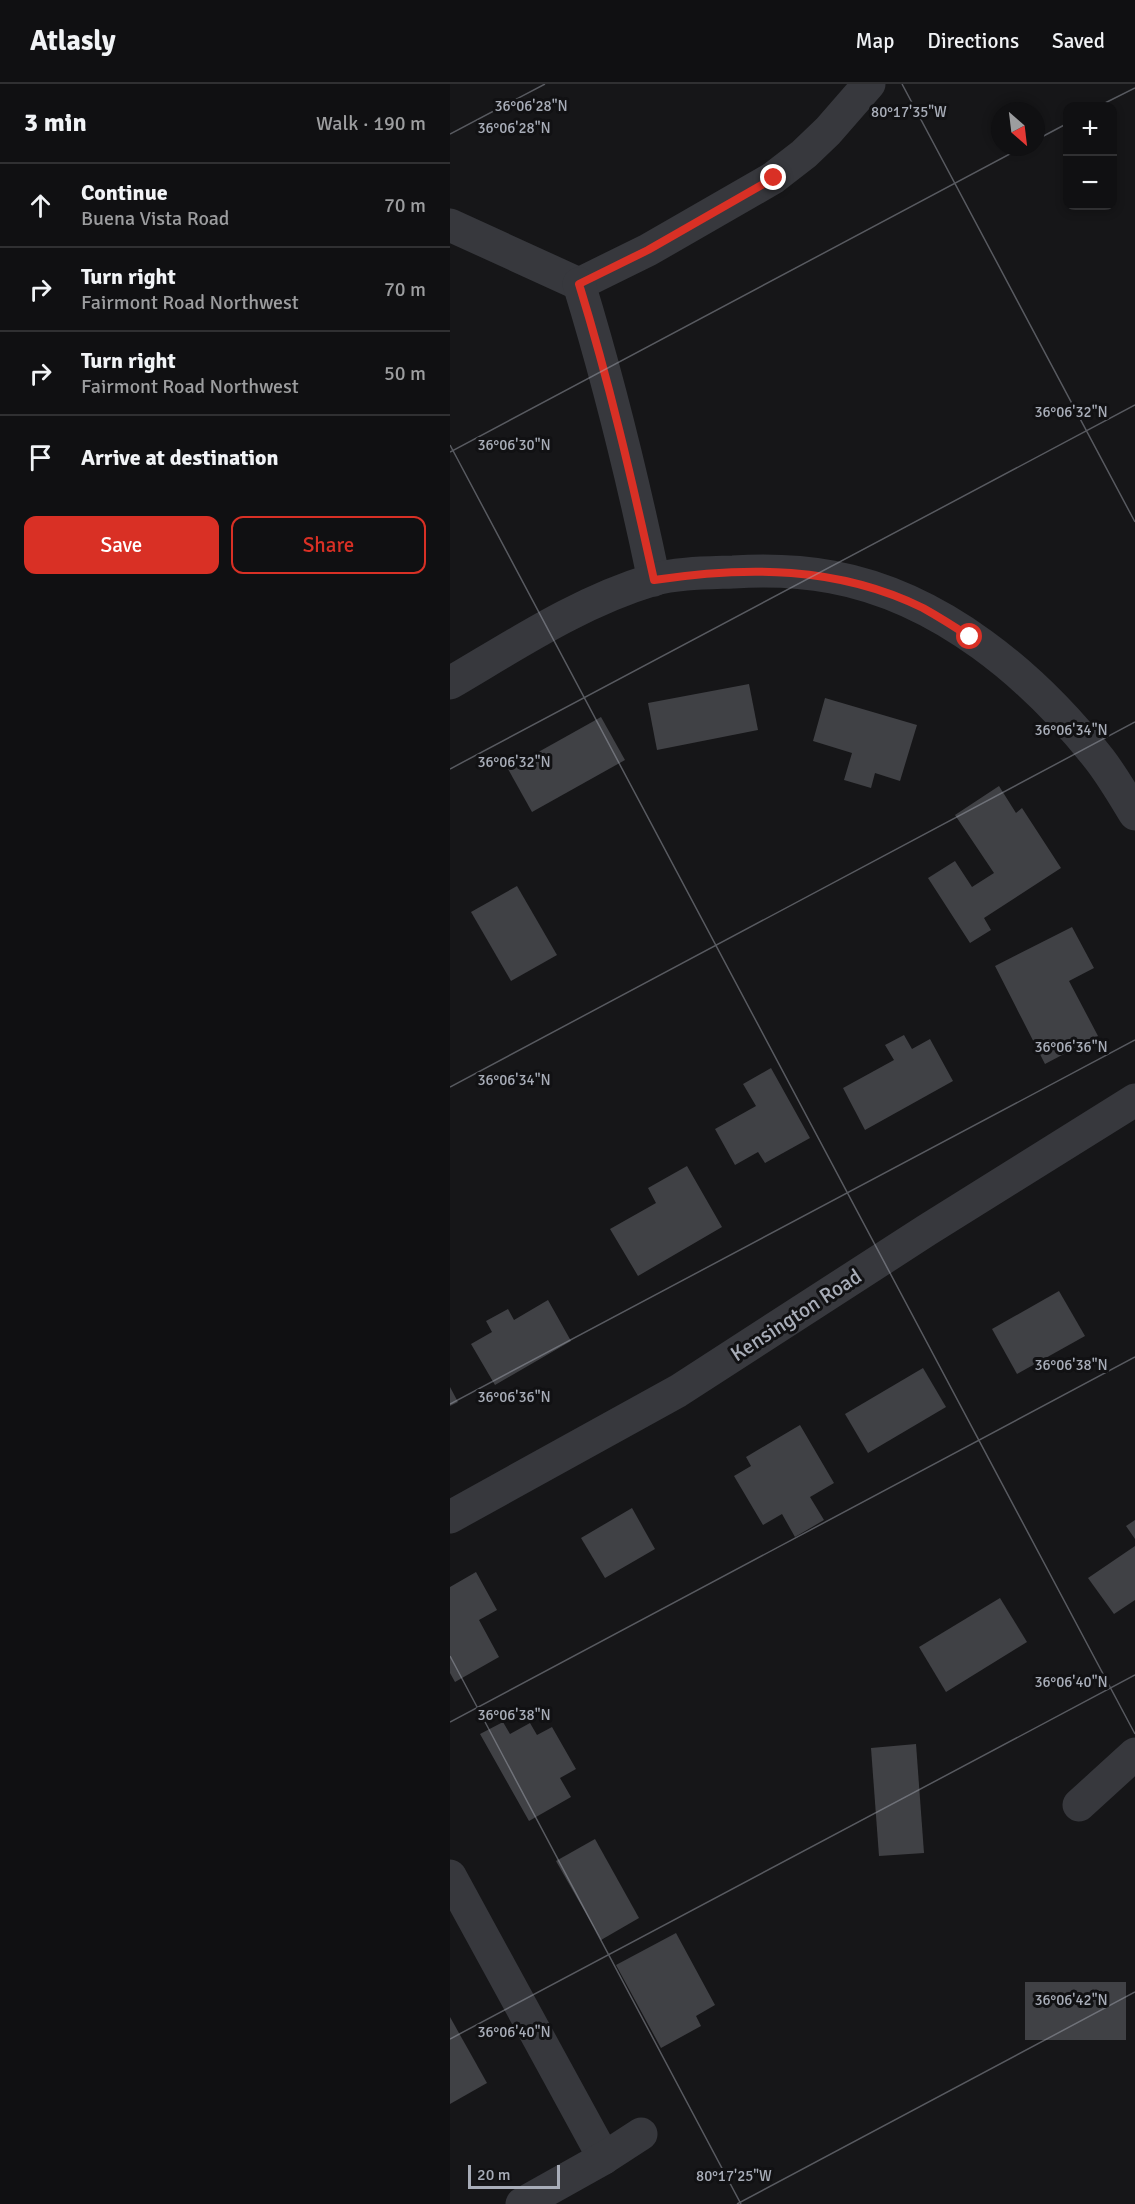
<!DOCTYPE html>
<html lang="en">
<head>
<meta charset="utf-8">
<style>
  :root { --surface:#101012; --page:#19191b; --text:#f1f3f6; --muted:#9c9d9f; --line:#303032; --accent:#d93025 }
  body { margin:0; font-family:Signika,sans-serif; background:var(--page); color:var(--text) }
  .controls { position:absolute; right:18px; top:18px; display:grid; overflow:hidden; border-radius:12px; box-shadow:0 3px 9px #0003 }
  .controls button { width:54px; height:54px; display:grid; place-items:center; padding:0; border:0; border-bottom:2px solid var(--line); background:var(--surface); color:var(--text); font:30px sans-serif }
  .compass { position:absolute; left:541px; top:18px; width:54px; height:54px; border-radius:50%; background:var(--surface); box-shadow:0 3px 9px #0003; rotate:152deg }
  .scale { position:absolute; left:18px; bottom:15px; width:92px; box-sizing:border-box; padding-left:6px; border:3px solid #a8adb8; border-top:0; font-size:16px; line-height:21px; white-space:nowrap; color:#a8adb8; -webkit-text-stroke:4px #111113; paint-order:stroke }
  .stop { position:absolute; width:18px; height:18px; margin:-14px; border:4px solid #d93025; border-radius:50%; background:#fff }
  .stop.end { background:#d93025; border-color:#fff; box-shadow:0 2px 6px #0008 }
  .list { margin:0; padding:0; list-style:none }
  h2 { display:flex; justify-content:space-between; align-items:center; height:78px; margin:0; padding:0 24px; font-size:26px }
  h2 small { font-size:20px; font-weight:400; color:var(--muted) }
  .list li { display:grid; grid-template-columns:39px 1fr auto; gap:18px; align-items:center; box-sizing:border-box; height:84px; padding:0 24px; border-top:2px solid var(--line) }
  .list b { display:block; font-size:22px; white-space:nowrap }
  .list p { margin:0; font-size:20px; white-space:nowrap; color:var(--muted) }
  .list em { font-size:20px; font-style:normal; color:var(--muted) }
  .actions { display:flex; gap:12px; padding:18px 24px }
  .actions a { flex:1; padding:14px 0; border:2px solid var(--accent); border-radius:12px; text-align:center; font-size:21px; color:var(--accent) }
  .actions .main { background:var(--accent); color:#fff }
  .icon { flex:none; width:33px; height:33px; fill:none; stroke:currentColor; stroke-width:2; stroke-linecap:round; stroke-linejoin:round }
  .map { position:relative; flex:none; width:685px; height:2120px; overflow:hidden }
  header { display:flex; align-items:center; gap:36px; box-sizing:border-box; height:84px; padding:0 30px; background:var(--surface); border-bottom:2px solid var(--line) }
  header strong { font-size:28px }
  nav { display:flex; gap:33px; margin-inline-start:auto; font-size:21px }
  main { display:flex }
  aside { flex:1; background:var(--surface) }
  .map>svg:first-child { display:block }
</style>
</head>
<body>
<header>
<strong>Atlasly</strong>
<nav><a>Map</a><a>Directions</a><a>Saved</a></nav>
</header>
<main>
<aside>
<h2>3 min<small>Walk · 190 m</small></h2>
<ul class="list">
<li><svg class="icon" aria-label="ahead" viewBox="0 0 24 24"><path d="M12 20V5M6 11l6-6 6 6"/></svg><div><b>Continue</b><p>Buena Vista Road</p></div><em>70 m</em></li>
<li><svg class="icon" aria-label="right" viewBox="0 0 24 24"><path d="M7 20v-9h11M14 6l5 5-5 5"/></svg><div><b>Turn right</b><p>Fairmont Road Northwest</p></div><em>70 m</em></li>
<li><svg class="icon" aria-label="right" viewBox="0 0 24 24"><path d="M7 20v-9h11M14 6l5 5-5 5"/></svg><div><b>Turn right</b><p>Fairmont Road Northwest</p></div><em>50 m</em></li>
<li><svg class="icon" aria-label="arrive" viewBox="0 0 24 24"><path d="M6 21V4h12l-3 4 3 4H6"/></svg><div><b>Arrive at destination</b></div></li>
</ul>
<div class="actions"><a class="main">Save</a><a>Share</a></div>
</aside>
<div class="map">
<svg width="685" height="2120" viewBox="0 0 685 2120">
  <rect width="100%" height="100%" fill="#161618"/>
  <g fill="#404145">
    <polygon points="299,600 308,646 207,666 198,619"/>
    <polygon points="375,614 467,641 450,697 425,689 421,704 394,696 402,669 363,657"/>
    <polygon points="151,633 175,676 82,728 58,685"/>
    <polygon points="549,702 566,729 572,724 611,784 534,834 541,846 520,859 478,794 505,777 522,803 544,789 505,731"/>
    <polygon points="67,802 107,871 61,897 21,828"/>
    <polygon points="622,843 644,884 619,897 648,952 595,980 545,882"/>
    <polygon points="454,951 462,965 480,955 503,997 415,1046 393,1004 444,976 435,961"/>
    <polygon points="321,984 360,1054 315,1079 308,1068 285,1081 265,1045 306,1022 293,1000"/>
    <polygon points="237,1082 272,1143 188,1192 160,1145 206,1119 198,1104"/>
    <polygon points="609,1207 635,1252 567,1290 542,1245"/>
    <polygon points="98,1216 121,1257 45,1301 21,1260 42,1248 36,1237 58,1225 64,1236"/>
    <polygon points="473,1284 496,1323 418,1369 395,1330"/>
    <polygon points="0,1303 8,1318 0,1322"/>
    <polygon points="350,1341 384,1399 360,1413 374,1436 345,1453 332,1430 313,1441 284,1392 301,1382 296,1373"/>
    <polygon points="182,1424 205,1465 155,1494 131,1454"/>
    <polygon points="685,1436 685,1455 676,1442"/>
    <polygon points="685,1462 685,1516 664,1530 638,1494"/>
    <polygon points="26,1488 47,1526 29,1536 49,1573 5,1598 0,1589 0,1503"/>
    <polygon points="550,1514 577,1558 496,1608 469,1563"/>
    <polygon points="53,1638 60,1650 80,1639 87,1651 102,1643 126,1685 110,1694 121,1713 79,1737 30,1650"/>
    <polygon points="466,1660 474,1769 429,1772 421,1664"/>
    <polygon points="145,1755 189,1834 151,1856 106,1777"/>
    <polygon points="226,1849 265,1921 246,1932 251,1942 211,1964 166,1881"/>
    <rect x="575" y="1898" width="101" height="58"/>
    <polygon points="0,1933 37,1999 0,2020"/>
  </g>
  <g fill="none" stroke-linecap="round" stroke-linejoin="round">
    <g stroke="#37383d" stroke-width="33">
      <polyline points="0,141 129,200"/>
      <polyline points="129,200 198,166 323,94 354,70 378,47 419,0"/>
      <path d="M129,200c30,98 54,196 75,296"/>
      <polyline points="0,1433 228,1307 477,1146 685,1016"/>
      <polyline points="629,1721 685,1670"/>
      <polyline points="0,1792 154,2074"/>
      <polyline points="72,2120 154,2074 191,2050"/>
    </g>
    <path stroke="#37383d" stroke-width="33" d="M0,599c65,-38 129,-81 202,-103 25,-7 54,-7 81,-8 33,-2 67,-1 99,5 109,20 202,99 268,183 13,17 24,36 35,54"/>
  </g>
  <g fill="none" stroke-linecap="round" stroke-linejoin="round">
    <path stroke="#d93025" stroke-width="8" d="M324,94l-126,72 -69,34c30,97 53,196 75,296 92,-14 184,-14 269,28 16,9 32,19 47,29"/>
  </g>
  <path fill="none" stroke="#a8adb8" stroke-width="1.5" stroke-opacity="0.45" d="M452,0l233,438M649,22l36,-18M0,50l95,-50M586,56l32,-17M0,361l685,1289M0,368l573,-305M0,685l685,-364M0,1003l685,-365M0,1320l685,-364M0,1572l291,548M0,1638l685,-365M0,1955l685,-364M287,2120l398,-212"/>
  <g text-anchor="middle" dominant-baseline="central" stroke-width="6" stroke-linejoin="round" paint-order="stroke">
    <g font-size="21" fill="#a8adb8" stroke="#111113">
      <text transform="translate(346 1231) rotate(-33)">Kensington Road</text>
    </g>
  </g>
  <g font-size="15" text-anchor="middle" fill="#a8adb8" stroke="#111113" stroke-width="6" stroke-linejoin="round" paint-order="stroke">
    <text x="81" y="27">36°06'28"N</text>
    <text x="459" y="33">80°17'35"W</text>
    <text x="64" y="49">36°06'28"N</text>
    <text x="621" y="333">36°06'32"N</text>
    <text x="64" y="366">36°06'30"N</text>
    <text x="621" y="651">36°06'34"N</text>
    <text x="64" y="683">36°06'32"N</text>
    <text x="621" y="968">36°06'36"N</text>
    <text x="64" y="1001">36°06'34"N</text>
    <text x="621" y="1286">36°06'38"N</text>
    <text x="64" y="1318">36°06'36"N</text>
    <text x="621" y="1603">36°06'40"N</text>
    <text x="64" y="1636">36°06'38"N</text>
    <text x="621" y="1921">36°06'42"N</text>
    <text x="64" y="1953">36°06'40"N</text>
    <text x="284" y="2097">80°17'25"W</text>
  </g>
</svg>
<div class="controls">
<button>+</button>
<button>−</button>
</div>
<svg class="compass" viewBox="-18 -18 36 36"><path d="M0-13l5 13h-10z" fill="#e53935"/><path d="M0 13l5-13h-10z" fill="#9c9d9f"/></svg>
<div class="scale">20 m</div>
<div class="stop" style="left:520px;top:553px"></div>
<div class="stop end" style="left:324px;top:94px"></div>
</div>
</main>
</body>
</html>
